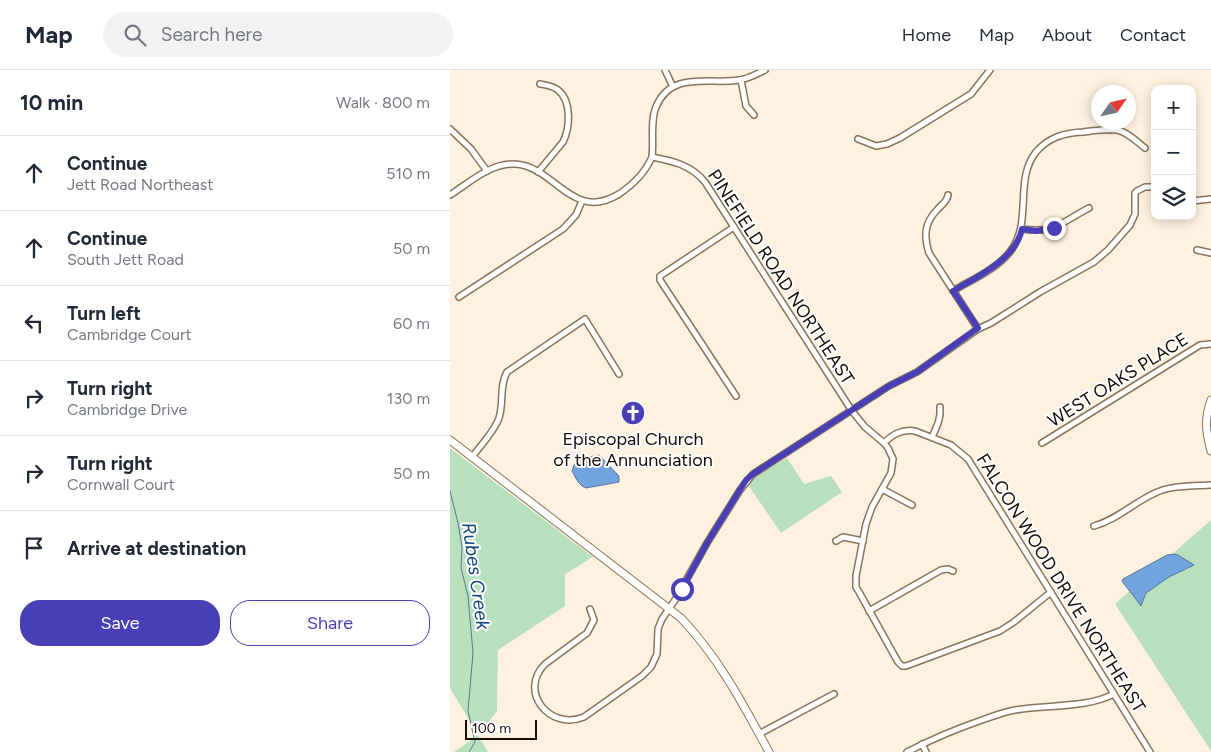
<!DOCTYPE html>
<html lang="en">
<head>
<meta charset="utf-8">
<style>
  :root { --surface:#fff; --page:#f2f2f3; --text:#1f2937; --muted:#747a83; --line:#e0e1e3; --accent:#483fb6 }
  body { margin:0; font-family:Figtree,sans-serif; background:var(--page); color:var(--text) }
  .controls { position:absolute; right:15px; top:15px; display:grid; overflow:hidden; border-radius:10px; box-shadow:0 2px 12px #0003 }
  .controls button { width:45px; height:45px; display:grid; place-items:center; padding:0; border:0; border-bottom:1px solid var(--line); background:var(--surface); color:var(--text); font:25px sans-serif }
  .compass { position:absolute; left:641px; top:15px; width:45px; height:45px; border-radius:50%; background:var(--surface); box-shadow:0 2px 12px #0003; rotate:56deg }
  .scale { position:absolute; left:15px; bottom:12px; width:72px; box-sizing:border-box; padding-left:5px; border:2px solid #150d05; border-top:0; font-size:14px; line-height:18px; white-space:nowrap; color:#150d05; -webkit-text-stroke:4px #fff; paint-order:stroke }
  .stop { position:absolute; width:15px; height:15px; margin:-11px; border:4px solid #483fb6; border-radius:50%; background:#fff }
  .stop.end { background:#483fb6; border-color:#fff; box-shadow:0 1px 5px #0008 }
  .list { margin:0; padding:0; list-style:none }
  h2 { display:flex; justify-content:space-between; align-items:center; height:65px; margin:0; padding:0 20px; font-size:21px }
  h2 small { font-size:16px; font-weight:400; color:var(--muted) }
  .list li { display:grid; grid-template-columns:32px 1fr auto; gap:15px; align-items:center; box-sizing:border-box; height:75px; padding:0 20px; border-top:1px solid var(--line) }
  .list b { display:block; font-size:19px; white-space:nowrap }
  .list p { margin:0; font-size:16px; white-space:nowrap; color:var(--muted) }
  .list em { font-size:16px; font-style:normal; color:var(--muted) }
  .actions { display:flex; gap:10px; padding:15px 20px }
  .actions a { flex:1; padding:11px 0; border:1px solid var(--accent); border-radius:20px; text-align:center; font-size:18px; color:var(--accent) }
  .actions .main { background:var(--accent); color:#fff }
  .icon { flex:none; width:28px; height:28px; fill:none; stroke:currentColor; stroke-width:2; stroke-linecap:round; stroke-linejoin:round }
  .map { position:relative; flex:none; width:761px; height:682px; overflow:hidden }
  header { display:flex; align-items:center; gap:30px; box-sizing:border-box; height:70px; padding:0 25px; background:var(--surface); border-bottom:1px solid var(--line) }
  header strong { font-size:24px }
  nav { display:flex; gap:28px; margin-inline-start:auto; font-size:18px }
  .search { width:350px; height:45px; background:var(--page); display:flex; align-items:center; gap:12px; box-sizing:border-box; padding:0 18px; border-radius:28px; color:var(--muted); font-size:19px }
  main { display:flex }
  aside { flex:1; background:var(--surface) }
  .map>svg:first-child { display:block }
</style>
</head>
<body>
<header>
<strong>Map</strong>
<div class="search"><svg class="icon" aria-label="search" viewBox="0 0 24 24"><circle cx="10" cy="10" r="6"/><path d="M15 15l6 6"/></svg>Search here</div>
<nav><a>Home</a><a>Map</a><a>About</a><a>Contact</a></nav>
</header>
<main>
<aside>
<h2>10 min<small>Walk · 800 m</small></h2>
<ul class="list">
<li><svg class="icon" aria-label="ahead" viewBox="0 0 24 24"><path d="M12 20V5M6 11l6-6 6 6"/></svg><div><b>Continue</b><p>Jett Road Northeast</p></div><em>510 m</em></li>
<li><svg class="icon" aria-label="ahead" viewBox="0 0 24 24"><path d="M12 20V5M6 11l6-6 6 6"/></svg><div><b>Continue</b><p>South Jett Road</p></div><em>50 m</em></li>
<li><svg class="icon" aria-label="left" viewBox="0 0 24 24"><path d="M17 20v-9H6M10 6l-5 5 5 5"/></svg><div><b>Turn left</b><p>Cambridge Court</p></div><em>60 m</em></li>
<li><svg class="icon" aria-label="right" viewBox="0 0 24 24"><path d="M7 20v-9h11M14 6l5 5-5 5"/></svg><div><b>Turn right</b><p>Cambridge Drive</p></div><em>130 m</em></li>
<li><svg class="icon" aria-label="right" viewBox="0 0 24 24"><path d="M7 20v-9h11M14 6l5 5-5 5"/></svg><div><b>Turn right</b><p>Cornwall Court</p></div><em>50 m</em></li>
<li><svg class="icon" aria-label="arrive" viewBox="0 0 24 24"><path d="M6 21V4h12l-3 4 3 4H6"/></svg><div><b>Arrive at destination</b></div></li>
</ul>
<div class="actions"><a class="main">Save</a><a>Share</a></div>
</aside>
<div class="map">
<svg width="761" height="682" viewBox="0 0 761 682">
  <rect width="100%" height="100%" fill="#fff1e0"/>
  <g fill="#b9e0bd">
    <polygon points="0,378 143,487 115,504 115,536 48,580 47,641 28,665 38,682 4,682 28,665 0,618"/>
    <polygon points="337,388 354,414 381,406 392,422 331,463 298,415 307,405"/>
    <polygon points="761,450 761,681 665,534"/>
  </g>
  <g fill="#71a3dd" stroke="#55769c">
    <path d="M149,385l20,21v6l-33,6c-8,-3 -10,-10 -14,-17l2,-6 11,-7z"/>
    <path d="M723,484l5,1 16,10 -25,12 -23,16 -5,13c-6,-9 -13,-16 -19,-25l1,-2 44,-24z"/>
  </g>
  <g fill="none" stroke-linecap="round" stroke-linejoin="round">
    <polyline stroke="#55769c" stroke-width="1" points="0,421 8,453 12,477 11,498 18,526 23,583 18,641 25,672 19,682"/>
    <g stroke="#89745b" stroke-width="8">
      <g id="minor">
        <polyline points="215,0 223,17"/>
        <polyline points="291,10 296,36 304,45"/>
        <polyline points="659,52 659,60"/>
        <polyline points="0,59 21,79 37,101"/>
        <polyline points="408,69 426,76 437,74 450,68 521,24 540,0"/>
        <path d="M202,87c21,4 39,8 53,25l147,229 13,16 19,16 4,5 5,11 -2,14 -19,34 -6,17 -10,52v11l3,5 39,70 4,4h4l94,-35 14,-9 37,-30"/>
        <path d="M88,102l25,-30c7,-14 9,-41 -5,-52 -5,-4 -12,-5 -18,-6"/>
        <path d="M0,125c19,-12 40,-32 65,-31 40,2 57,59 104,30 15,-10 26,-21 33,-37 2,-16 -2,-36 4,-50 15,-37 54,-22 83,-27 9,-1 18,-6 26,-10"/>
        <path d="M498,125c-1,7 -6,9 -11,15 -13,13 -13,27 -8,43l49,76"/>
        <polyline points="742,131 761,129"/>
        <polyline points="284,157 210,206 210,210 286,326"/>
        <path d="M572,159c32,5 40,-7 67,-21"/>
        <polyline points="747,180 761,183"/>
        <path d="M503,221c18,-11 42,-21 56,-38 25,-30 4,-72 27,-101 13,-15 28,-19 47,-20 10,-1 24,-4 34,-2 11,2 20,12 28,18"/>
        <polyline points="9,227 113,159 126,145 132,131"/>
        <path d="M482,367c5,-11 9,-18 8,-30"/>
        <path d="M434,373c9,-9 18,-14 31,-12l36,14 17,14 182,293"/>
        <polyline points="592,373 750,275 761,274"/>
        <path d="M22,387c9,-12 22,-25 27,-39 5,-15 0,-32 8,-46l78,-53 34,55"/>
        <polyline points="432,419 462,435"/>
        <path d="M644,456c22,-6 38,-22 59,-32 17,-9 39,-8 58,-9"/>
        <polyline points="386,471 393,467 413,471"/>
        <path d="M140,539l4,11 -7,13 -42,31c-27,27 4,67 39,53l58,-41 9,-9 6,-13 1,-25 4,-10 13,-19 32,-57 33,-53 13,-16 136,-88 28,-14 61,-43 13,-6 49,-31 54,-30 14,-12 22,-25 5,-11v-21l2,-2 8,-4h10"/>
        <polyline points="419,541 491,500 498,499 503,501"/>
        <polyline points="309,664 384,624"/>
        <polyline points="472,674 476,682"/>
        <path d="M457,682c25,-13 49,-23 75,-32 11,-4 22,-8 33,-10 33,-6 69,-1 99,-16"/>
      </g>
    </g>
    <g stroke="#89745b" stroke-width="9">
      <g id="tertiary">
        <path d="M761,330c-7,20 -5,32 0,51"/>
        <path d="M0,370l231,178c38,40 62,86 88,134"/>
      </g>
    </g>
    <use href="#minor" stroke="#fff" stroke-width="5"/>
    <use href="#tertiary" stroke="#fff" stroke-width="7"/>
  </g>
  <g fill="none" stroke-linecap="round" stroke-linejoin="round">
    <path stroke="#483fb6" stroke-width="6" d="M232,519l25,-46 39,-63 7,-6 136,-88 28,-14 61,-44 -25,-37c25,-15 62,-31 69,-62l14,2 18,-3"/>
  </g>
  <defs>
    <g id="church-disc" transform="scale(1.25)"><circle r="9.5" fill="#483fb6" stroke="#fff"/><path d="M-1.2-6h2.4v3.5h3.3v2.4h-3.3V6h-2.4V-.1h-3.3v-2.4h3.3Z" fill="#fff"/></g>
  </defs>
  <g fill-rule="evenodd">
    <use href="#church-disc" x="183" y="343"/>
  </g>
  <g text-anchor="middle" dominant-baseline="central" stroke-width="4" stroke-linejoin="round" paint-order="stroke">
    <g font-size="18" fill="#150d05" stroke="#fff">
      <text transform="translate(331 207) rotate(57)">PINEFIELD ROAD NORTHEAST</text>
      <text transform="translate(668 310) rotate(-32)">WEST OAKS PLACE</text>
      <text transform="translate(611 513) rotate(58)">FALCON WOOD DRIVE NORTHEAST</text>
    </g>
    <g font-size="18" fill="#150d05" stroke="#fff">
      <text x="183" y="369">Episcopal Church<tspan x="183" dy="21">of the Annunciation</tspan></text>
    </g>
    <g font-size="19" font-style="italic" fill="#12477c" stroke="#fff">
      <text transform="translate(26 506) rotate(82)">Rubes Creek</text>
    </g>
  </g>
</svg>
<div class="controls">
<button>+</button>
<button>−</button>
<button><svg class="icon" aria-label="layers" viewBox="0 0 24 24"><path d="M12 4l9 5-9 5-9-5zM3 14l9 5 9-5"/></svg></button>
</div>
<svg class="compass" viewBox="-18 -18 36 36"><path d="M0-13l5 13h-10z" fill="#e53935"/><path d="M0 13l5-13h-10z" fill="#747a83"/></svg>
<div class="scale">100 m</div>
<div class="stop" style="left:232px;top:519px"></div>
<div class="stop end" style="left:604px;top:158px"></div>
</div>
</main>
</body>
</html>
